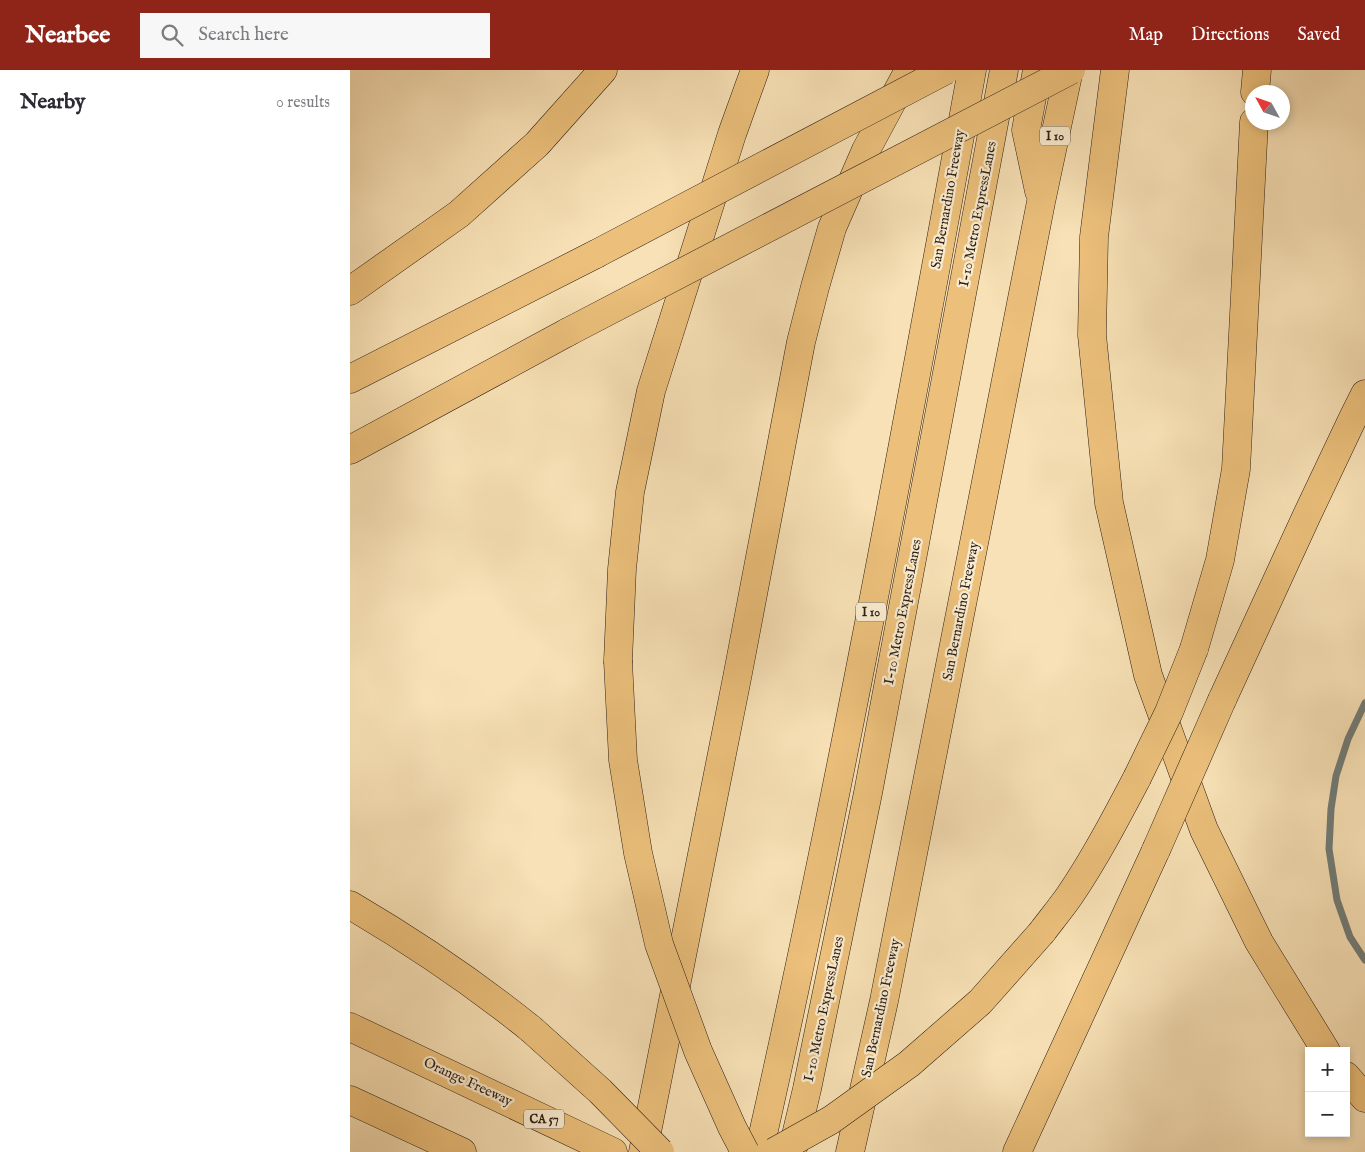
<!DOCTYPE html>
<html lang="en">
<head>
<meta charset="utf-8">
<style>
  :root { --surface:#fff; --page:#f7f7f7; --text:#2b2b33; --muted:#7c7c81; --line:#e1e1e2; --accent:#8f2418 }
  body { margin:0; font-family:"IM FELL English",serif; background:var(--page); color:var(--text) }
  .controls { position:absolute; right:15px; bottom:15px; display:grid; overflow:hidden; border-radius:0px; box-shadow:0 2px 8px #0003 }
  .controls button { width:45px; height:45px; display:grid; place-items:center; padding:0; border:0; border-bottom:1px solid var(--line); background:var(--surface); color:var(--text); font:25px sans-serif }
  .compass { position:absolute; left:895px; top:15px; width:45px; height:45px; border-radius:50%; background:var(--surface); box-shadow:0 2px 8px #0003; rotate:310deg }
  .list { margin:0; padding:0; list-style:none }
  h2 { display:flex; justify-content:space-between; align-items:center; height:65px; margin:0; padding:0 20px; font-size:21px }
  h2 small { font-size:16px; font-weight:400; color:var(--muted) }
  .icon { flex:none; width:28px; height:28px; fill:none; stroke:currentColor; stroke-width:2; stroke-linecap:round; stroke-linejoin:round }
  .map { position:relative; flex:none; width:1015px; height:1082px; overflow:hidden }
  header { display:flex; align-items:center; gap:30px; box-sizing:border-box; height:70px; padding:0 25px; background:var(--accent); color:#fff }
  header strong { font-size:24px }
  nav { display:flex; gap:28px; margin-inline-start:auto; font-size:18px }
  .search { width:350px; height:45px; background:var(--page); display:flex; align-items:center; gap:12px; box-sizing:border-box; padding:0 18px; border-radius:0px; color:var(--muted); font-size:19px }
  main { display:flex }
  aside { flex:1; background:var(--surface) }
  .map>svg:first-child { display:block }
</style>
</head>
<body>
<header>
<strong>Nearbee</strong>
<div class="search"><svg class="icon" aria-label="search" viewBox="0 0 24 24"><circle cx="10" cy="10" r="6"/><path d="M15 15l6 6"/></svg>Search here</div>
<nav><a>Map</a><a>Directions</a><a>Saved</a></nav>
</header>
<main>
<aside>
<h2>Nearby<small>0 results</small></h2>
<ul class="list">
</ul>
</aside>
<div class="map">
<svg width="1015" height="1082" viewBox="0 0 1015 1082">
  <rect width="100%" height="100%" fill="#f8e1b6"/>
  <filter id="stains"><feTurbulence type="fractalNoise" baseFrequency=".004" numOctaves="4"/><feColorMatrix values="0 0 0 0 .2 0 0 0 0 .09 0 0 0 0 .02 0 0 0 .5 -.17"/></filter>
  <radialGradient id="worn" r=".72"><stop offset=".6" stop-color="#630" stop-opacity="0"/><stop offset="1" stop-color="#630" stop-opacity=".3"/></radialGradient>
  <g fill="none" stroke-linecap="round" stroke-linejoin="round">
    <polyline stroke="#717c77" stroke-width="7" points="1015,633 998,669 986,706 981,739 979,779 987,830 1000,867 1015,890"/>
    <g stroke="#291d15" stroke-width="29">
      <g id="motorway">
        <polyline points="687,0 676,60 689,121"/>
        <polyline points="765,0 744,167 742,265 759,433 798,605 854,760 909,872 976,981"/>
        <polyline points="905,22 907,0"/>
        <polyline points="0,221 109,144 187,74 253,0"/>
        <polyline points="0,309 246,184"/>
        <polyline points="0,380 218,262"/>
        <polyline points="844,579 870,490 886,399 904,52"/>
        <polyline points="268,591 272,499 280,422 301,321 382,64 405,0"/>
        <polyline points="872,630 957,445 1003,348 1015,324"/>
        <path d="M0,835c63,37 124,78 181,124"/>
        <path d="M692,862c9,-12 19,-24 28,-37 25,-37 46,-77 67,-117"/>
        <polyline points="0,957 263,1082"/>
        <polyline points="996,1006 1015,1028"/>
        <polyline points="0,1030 112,1082"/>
        <polyline points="293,1082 387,608 451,272 465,217 482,158 516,80 559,0"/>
        <path d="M409,1082c81,-359 147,-720 213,-1082"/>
        <polyline points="442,1082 457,1019 518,723 654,0"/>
        <polyline points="500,1082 534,931 691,132 719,0"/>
        <polyline points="667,1082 806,780"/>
      </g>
    </g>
    <use href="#motorway" stroke="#ecc07b" stroke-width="28"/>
    <g stroke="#291d15" stroke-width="29" stroke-linecap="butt">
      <g id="motorway-bridge">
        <polyline points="246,184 596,0"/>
        <polyline points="218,262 721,0"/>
        <polyline points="268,591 273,690 288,783 309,874 348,981 382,1057 395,1082"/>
        <polyline points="787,708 819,642 844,579"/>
        <polyline points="806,780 872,630"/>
        <polyline points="181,959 250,1021 310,1082"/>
        <polyline points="424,1082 481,1050 559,994 630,932 692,862"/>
      </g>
    </g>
    <use href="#motorway-bridge" stroke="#ecc07b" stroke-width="28"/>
  </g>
  <g text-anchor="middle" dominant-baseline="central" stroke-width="4.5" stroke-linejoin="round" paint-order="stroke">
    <g fill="#faecd0" stroke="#685b4d" stroke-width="1">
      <rect x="690" y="56.5" width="30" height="19" rx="4"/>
      <rect x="506" y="532.5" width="30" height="19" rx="4"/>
      <rect x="174" y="1039.5" width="40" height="19" rx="4"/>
    </g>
    <g font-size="12" font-weight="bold" fill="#291d15">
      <text x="705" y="66">I 10</text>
      <text x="521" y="542">I 10</text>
      <text x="194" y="1049">CA 57</text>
    </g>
    <g font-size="14" fill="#291d15" stroke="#faecd0">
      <text transform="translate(598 129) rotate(-80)">San Bernardino Freeway</text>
      <text transform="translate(628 144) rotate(-79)">I-10 Metro ExpressLanes</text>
      <text transform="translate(611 541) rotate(-79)">San Bernardino Freeway</text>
      <text transform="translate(553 542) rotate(-79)">I-10 Metro ExpressLanes</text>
      <text transform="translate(531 938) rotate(-78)">San Bernardino Freeway</text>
      <text transform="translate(474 939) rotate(-78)">I-10 Metro ExpressLanes</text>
      <text transform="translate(118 1012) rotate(25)">Orange Freeway</text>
    </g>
  </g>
  <rect width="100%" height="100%" filter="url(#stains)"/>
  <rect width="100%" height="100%" fill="url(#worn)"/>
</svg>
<div class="controls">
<button>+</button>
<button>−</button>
</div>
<svg class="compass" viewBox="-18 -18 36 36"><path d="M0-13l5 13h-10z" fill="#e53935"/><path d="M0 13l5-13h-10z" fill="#7c7c81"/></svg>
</div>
</main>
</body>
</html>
